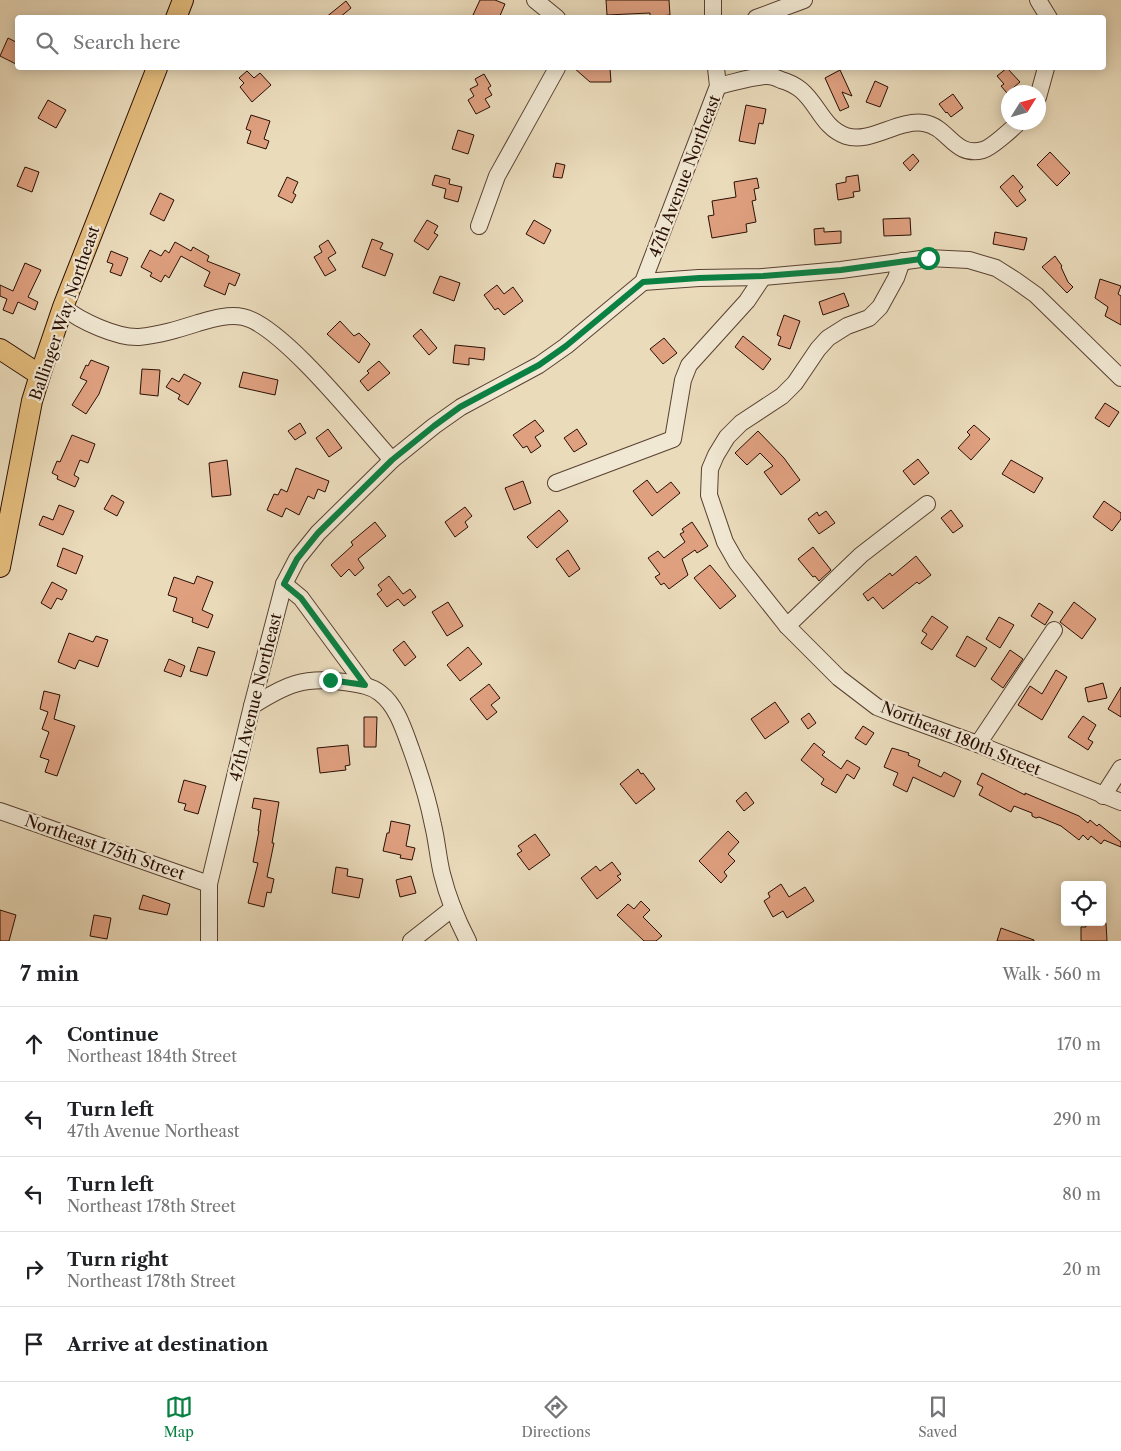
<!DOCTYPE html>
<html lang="en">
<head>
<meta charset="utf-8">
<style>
  :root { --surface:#fff; --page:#f2f2f2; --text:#202124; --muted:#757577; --line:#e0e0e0; --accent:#0b8043 }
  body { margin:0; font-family:"Libre Caslon Text",serif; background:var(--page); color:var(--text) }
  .controls { position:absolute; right:15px; bottom:15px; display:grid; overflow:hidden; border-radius:5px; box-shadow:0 2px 12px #0003 }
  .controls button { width:45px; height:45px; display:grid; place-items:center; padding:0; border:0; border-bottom:1px solid var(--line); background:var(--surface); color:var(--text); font:25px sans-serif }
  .compass { position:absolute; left:1001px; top:85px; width:45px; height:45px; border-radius:50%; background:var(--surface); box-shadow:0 2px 12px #0003; rotate:53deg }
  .stop { position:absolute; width:15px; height:15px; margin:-11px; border:4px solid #0b8043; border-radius:50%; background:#fff }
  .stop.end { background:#0b8043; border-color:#fff; box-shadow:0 1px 5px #0008 }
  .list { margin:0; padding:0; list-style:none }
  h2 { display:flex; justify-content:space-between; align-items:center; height:65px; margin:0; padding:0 20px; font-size:21px }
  h2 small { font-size:16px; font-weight:400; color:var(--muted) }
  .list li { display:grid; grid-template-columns:32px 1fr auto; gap:15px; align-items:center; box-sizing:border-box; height:75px; padding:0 20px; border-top:1px solid var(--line) }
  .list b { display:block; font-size:19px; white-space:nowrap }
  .list p { margin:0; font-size:16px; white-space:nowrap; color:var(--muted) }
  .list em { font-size:16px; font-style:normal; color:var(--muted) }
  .icon { flex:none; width:28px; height:28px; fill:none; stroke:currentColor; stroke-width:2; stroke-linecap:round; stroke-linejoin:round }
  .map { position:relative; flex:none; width:1121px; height:941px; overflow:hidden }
  .search { position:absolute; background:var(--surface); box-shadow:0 2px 12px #0003; left:15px; right:15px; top:15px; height:55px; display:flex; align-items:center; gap:12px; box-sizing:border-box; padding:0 18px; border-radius:5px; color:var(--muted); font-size:19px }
  .sheet { height:440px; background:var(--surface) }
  nav { display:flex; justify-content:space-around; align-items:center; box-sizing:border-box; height:70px; border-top:1px solid var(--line); background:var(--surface); font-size:14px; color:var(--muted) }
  nav a { display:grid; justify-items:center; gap:2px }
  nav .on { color:var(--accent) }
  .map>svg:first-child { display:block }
</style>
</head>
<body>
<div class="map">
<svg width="1121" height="941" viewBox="0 0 1121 941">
  <rect width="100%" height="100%" fill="#eadbbb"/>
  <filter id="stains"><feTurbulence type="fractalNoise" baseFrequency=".004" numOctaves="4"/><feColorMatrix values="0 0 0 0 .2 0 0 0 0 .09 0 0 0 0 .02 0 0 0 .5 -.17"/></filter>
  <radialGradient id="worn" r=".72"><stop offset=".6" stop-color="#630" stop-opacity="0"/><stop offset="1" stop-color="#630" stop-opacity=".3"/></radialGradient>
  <g fill="#dfa080" stroke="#290e03">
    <polygon points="480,0 495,0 505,4 499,18 479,18 473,15"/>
    <polygon points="606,0 669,0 670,15 650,17 650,13 607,15"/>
    <polygon points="346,1 351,8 339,18 325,18"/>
    <polygon points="8,38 18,43 18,65 0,56"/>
    <polygon points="574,68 610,68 611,82 590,82"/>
    <polygon points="1007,68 1020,82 1007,93 1001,86 1004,84 997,76"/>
    <polygon points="840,70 852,96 842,92 849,107 840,111 825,78"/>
    <polygon points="247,71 254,78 260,73 271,85 252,102 240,87 244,83 239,78"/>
    <polygon points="484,74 491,86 488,88 492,95 485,99 490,107 476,114 468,100 474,96 470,89 478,85 475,79"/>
    <polygon points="875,81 888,87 880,107 866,102"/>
    <polygon points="953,94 963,108 951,117 947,112 946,113 939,104"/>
    <polygon points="48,100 66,110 56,128 38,118"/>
    <polygon points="746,105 766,109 763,124 759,123 755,144 739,141"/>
    <polygon points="251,115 270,121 264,139 269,141 266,149 247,143 251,131 246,129"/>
    <polygon points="458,130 474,135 468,154 452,149"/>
    <polygon points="1050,152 1070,173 1057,186 1037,165"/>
    <polygon points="913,154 919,161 910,171 903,163"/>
    <polygon points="556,163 565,165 562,178 553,177"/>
    <polygon points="25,167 39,172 32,192 17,186"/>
    <polygon points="435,175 450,179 449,184 462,187 458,202 444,198 446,189 432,185"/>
    <polygon points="858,175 860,191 853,192 854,197 838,200 836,184 846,182 846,177"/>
    <polygon points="1013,175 1023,187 1019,191 1026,200 1017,207 1000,187"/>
    <polygon points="287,177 298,182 293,193 296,195 292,203 278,196"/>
    <polygon points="757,178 759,188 754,189 756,200 752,201 756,222 746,224 747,232 712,238 708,216 714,215 712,201 736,197 734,182"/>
    <polygon points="160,193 174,200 164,221 150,214"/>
    <polygon points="910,218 911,235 884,236 883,219"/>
    <polygon points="427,220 438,226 434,233 438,235 428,250 414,241"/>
    <polygon points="534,220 551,230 544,244 526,234"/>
    <polygon points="824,228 824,232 841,231 841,243 815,245 814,229"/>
    <polygon points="995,232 1027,238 1024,250 993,244"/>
    <polygon points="372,239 383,243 380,249 393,254 385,276 362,267"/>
    <polygon points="328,240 336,253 328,258 336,270 325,276 314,257 322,252 319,246"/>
    <polygon points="175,242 191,251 193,247 209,256 207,261 240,274 235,286 229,283 225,295 204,286 210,272 181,256 169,278 165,275 161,282 150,276 152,273 141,267 150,250 161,256 165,250 169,253"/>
    <polygon points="111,251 128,258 121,276 110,272 113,264 107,262"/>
    <polygon points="1055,256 1062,266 1061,267 1068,282 1073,287 1067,293 1042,267"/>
    <polygon points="25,263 41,270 28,297 38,302 35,310 18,302 13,314 3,310 7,299 0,296 0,285 13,291"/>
    <polygon points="440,276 460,283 454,301 433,293"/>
    <polygon points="1100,279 1121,286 1118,294 1121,296 1121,325 1105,316 1108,307 1095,298"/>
    <polygon points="497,285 504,294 513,287 523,301 504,315 498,308 495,310 484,295"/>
    <polygon points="844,293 849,306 823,315 819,302"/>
    <polygon points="784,315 800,321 790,349 778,345 781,337 777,335"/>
    <polygon points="340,321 354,336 359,333 370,344 359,363 327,334"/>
    <polygon points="421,329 437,348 429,355 413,336"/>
    <polygon points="743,336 771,359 763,370 735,347"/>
    <polygon points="664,338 677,353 663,364 650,349"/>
    <polygon points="455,345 485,348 484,360 469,358 469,365 453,363"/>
    <polygon points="91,360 109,367 99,394 86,414 72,405 87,381 80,378 86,365 88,366"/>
    <polygon points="379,361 390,373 368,391 360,381 369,373 367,371"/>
    <polygon points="142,369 160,370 158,396 140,394"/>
    <polygon points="243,372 278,380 275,395 239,387"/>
    <polygon points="184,374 201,383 188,405 178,399 180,395 166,387 172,378 179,382"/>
    <polygon points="1105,403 1119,412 1109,427 1095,418"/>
    <polygon points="535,420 544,431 535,437 541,446 531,453 527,446 523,448 513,435"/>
    <polygon points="300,423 306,433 295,440 288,431"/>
    <polygon points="974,425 990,439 971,460 958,448 970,435 967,432"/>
    <polygon points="328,429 342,448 329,457 316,438"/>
    <polygon points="577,429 587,444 574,452 564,438"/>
    <polygon points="758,431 784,458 800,480 781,495 764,472 773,466 760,453 747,465 735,453"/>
    <polygon points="72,435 95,444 88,463 80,460 74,475 79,478 75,487 57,479 58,476 52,473 57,461 60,462"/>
    <polygon points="918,459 929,473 914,485 903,471"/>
    <polygon points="227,460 231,495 212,497 209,463"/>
    <polygon points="1011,460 1043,478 1034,493 1002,474"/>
    <polygon points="296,468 329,481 325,492 318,489 314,499 308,496 299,515 286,508 282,517 267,510 274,494 278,495 281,489 287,492"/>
    <polygon points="647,480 657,493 671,482 680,493 652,516 633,491"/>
    <polygon points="523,481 531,503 514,510 505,488"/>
    <polygon points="112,495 124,502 117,516 104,509"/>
    <polygon points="1104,501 1121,513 1121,519 1112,531 1093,517"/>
    <polygon points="59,505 74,511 63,535 39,525 43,516 53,520"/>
    <polygon points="465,507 472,516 465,522 468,527 455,537 445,522"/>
    <polygon points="559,510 568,521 537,548 527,537"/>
    <polygon points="951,510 963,526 953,533 941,518"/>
    <polygon points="826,511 835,523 819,534 808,519 817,512 819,516"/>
    <polygon points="375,522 386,536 358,559 364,568 355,576 349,569 341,577 331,565 353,545 351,542"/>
    <polygon points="692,522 708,546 697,553 695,550 682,559 688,575 669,589 664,583 661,585 655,577 660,574 648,558 658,551 664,558 685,542 680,534 684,532 682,529"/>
    <polygon points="813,547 831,570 819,581 815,576 813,577 798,559"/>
    <polygon points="63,548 83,556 76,574 57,566"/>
    <polygon points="568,550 580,569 569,577 556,559"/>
    <polygon points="916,556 931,575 919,584 917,582 883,609 873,597 868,601 863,594 890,573 892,576"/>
    <polygon points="710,565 736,596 720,609 694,578"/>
    <polygon points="197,576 213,582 202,610 213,615 208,628 192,622 193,618 173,611 177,598 168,595 174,577 194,584"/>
    <polygon points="389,576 403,594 410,589 416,597 404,606 398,599 387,607 377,594 382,590 378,585"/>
    <polygon points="52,582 67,590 62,600 57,598 51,609 41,603"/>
    <polygon points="448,602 463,626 447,636 432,612"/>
    <polygon points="1074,602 1096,619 1082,639 1060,622"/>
    <polygon points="1039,603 1053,612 1045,625 1031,616"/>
    <polygon points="932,616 948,627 932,650 921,643 927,634 922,631"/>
    <polygon points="999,617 1014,625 1000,648 986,639"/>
    <polygon points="69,633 93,642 96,636 108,640 98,667 79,660 75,669 58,662"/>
    <polygon points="967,636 987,648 975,667 956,656"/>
    <polygon points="404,641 416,657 405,666 393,650"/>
    <polygon points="198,647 215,652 207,676 190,671"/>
    <polygon points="468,647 482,664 460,681 447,665"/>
    <polygon points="1010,650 1023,659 1003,688 991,679"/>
    <polygon points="169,659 185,666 181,677 164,671"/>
    <polygon points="1056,670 1067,677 1042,720 1018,705 1030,686 1042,694"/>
    <polygon points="1103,683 1107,698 1088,702 1085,688"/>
    <polygon points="489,684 500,698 491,705 497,712 487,720 470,699"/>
    <polygon points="1121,687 1121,717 1108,709"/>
    <polygon points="44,691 60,695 54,719 75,726 57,776 45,772 49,760 40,757 49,732 42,729 48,712 40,709"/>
    <polygon points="775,702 789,722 765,739 751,719"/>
    <polygon points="809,713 816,723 808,729 801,719"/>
    <polygon points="1083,716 1096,725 1088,739 1093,742 1088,750 1068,737"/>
    <polygon points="364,717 377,717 376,747 364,747"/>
    <polygon points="863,726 874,733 866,745 855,738"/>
    <polygon points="814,743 825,752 822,755 841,769 847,760 860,768 854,779 847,774 836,793 821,784 824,779 801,760"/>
    <polygon points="348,745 350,765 345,766 346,770 320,773 317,748"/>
    <polygon points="892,748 909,753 908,755 920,760 918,766 941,777 944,772 961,781 954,797 913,777 907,792 893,785 898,773 884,767"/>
    <polygon points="638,769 641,774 643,773 655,789 636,804 620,784"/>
    <polygon points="982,773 1025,795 1025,793 1079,816 1088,823 1090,820 1097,826 1099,824 1121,842 1121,847 1104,840 1101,844 1091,836 1088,840 1083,835 1079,840 1061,826 1039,817 1036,818 1032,816 1032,813 1014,806 1011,812 979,795 983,787 977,784"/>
    <polygon points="184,780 206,786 198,814 184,810 186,804 178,802"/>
    <polygon points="746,792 754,803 744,811 736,801"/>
    <polygon points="254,798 279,802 272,843 274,843 267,877 274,879 271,893 267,892 264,907 248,903 258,863 253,862 259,831 258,831 261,810 252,808"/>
    <polygon points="391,821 410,825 406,846 415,848 412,860 400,858 401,855 383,851 387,833 389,833"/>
    <polygon points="728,831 739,842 728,854 735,861 724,872 727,876 721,883 699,861"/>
    <polygon points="535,834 550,855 529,870 517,854 522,851 518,846"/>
    <polygon points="612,862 621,874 617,876 621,880 597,899 581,878 596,866 600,871"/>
    <polygon points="336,867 348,869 347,876 363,879 359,898 332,893"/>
    <polygon points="411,876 416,893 400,897 396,880"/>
    <polygon points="781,884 789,897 805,887 814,901 787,918 783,911 773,917 764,901 770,897 768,893"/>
    <polygon points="143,895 170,904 167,915 139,909"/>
    <polygon points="641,901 650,910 643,917 662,936 656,941 644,941 617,915 628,904 634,909"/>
    <polygon points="0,910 16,915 9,941 0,941"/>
    <polygon points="94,915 111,918 107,939 90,936"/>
    <polygon points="1086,923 1106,923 1107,941 1081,941 1081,927 1086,927"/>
    <polygon points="1001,928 1034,940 1034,941 997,941"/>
  </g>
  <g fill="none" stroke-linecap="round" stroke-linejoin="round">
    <g stroke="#594131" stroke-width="18">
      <g id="minor">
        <polyline points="535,0 557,18"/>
        <polyline points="713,0 713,18"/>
        <polyline points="1038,0 1049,18"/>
        <polyline points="756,18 804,0"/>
        <path d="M718,86c15,-3 34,-10 49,-10 4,0 10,2 14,4 7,2 15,6 20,10 17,14 22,38 45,46 24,8 52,-17 78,-13 25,4 30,35 59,27 8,-2 29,-21 36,-28"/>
        <polyline points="1038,97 1046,68"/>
        <polyline points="479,226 497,176 557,68"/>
        <polyline points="902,261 896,278 880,307 869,318 847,326 828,338 818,349 795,383 782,396 741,423 727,437 716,455 710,469 709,495 725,542 737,563 787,626 839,678 877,707 892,713 975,743 1121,802"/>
        <polyline points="643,282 699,278 763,277 841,270 928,258 969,260 996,268 1015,280 1036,295 1121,378"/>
        <path d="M63,307c17,14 54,31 76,30 21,-2 40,-8 59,-14 14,-4 30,-9 45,-6 39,8 120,111 149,143"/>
        <polyline points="556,483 673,439 683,380 689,365 747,301 763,277"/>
        <polyline points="284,584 301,598 365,685"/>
        <polyline points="787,626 861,555 927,504"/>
        <path d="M252,706c33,-21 52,-30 92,-24 12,2 26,3 36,11 17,13 24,37 31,56 9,25 17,50 22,76 4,16 5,33 9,49 6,24 15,46 26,67"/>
        <polyline points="978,744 1054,630"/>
        <polyline points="1103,796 1121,768"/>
        <polyline points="0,811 209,884"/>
        <polyline points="209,941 209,884 252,706 284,584 297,559 318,533 392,460 434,426 461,407 539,365 566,346 643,282 718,86 716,68"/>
        <polyline points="411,941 453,908"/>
      </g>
    </g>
    <g stroke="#290e03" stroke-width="22">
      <g id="major">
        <polyline points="176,18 183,0"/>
        <polyline points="0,349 40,375"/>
        <polyline points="0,567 32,401 40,375 63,307 157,68"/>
      </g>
    </g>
    <use href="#minor" stroke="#f1e8d3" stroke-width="16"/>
    <use href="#major" stroke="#e5be7e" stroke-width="20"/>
  </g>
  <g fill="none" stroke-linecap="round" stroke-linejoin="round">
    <polyline stroke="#0b8043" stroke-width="6" points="330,680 365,685 301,598 284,584 297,559 318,533 392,460 434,426 460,407 539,365 566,346 643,282 699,278 763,276 841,270 928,258"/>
  </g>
  <g text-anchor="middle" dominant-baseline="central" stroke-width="4.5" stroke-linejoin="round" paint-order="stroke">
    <g font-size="16" fill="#290e03" stroke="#f1e8d3">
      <text transform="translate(684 176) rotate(-69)">47th Avenue Northeast</text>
      <text transform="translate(64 313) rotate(-71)">Ballinger Way Northeast</text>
      <text transform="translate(255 697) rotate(-76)">47th Avenue Northeast</text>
      <text transform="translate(961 738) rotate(22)">Northeast 180th Street</text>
      <text transform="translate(105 847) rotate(19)">Northeast 175th Street</text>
    </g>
  </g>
  <rect width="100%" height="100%" filter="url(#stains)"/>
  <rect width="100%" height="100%" fill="url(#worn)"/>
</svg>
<div class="controls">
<button><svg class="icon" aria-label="locate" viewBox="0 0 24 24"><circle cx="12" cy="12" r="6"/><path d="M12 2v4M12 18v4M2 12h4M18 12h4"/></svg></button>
</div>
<svg class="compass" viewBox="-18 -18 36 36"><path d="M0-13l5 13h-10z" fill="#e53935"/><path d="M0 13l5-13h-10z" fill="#757577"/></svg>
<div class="stop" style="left:928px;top:258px"></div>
<div class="stop end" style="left:330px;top:680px"></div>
<div class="search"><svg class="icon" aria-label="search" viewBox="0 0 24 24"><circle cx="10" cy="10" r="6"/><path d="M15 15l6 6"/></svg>Search here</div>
</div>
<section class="sheet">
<h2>7 min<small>Walk · 560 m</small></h2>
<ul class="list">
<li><svg class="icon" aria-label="ahead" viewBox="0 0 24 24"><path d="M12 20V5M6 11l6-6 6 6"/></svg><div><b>Continue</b><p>Northeast 184th Street</p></div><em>170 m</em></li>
<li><svg class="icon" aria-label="left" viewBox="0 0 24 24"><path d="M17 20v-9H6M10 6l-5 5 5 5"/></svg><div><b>Turn left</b><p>47th Avenue Northeast</p></div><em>290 m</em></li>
<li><svg class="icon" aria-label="left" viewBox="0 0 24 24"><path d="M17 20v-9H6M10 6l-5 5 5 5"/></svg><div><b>Turn left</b><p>Northeast 178th Street</p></div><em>80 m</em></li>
<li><svg class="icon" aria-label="right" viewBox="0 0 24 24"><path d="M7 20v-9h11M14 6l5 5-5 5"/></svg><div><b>Turn right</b><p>Northeast 178th Street</p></div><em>20 m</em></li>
<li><svg class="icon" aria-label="arrive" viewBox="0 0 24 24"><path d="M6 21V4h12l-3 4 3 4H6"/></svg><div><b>Arrive at destination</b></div></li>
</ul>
</section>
<nav>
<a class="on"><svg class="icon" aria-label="map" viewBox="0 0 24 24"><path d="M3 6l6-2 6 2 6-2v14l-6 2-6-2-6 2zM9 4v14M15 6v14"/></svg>Map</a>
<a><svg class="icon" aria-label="directions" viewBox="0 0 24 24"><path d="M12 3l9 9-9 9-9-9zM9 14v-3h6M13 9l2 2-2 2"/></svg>Directions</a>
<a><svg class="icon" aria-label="saved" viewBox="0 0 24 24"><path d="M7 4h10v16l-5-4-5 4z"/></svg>Saved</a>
</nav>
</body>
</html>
